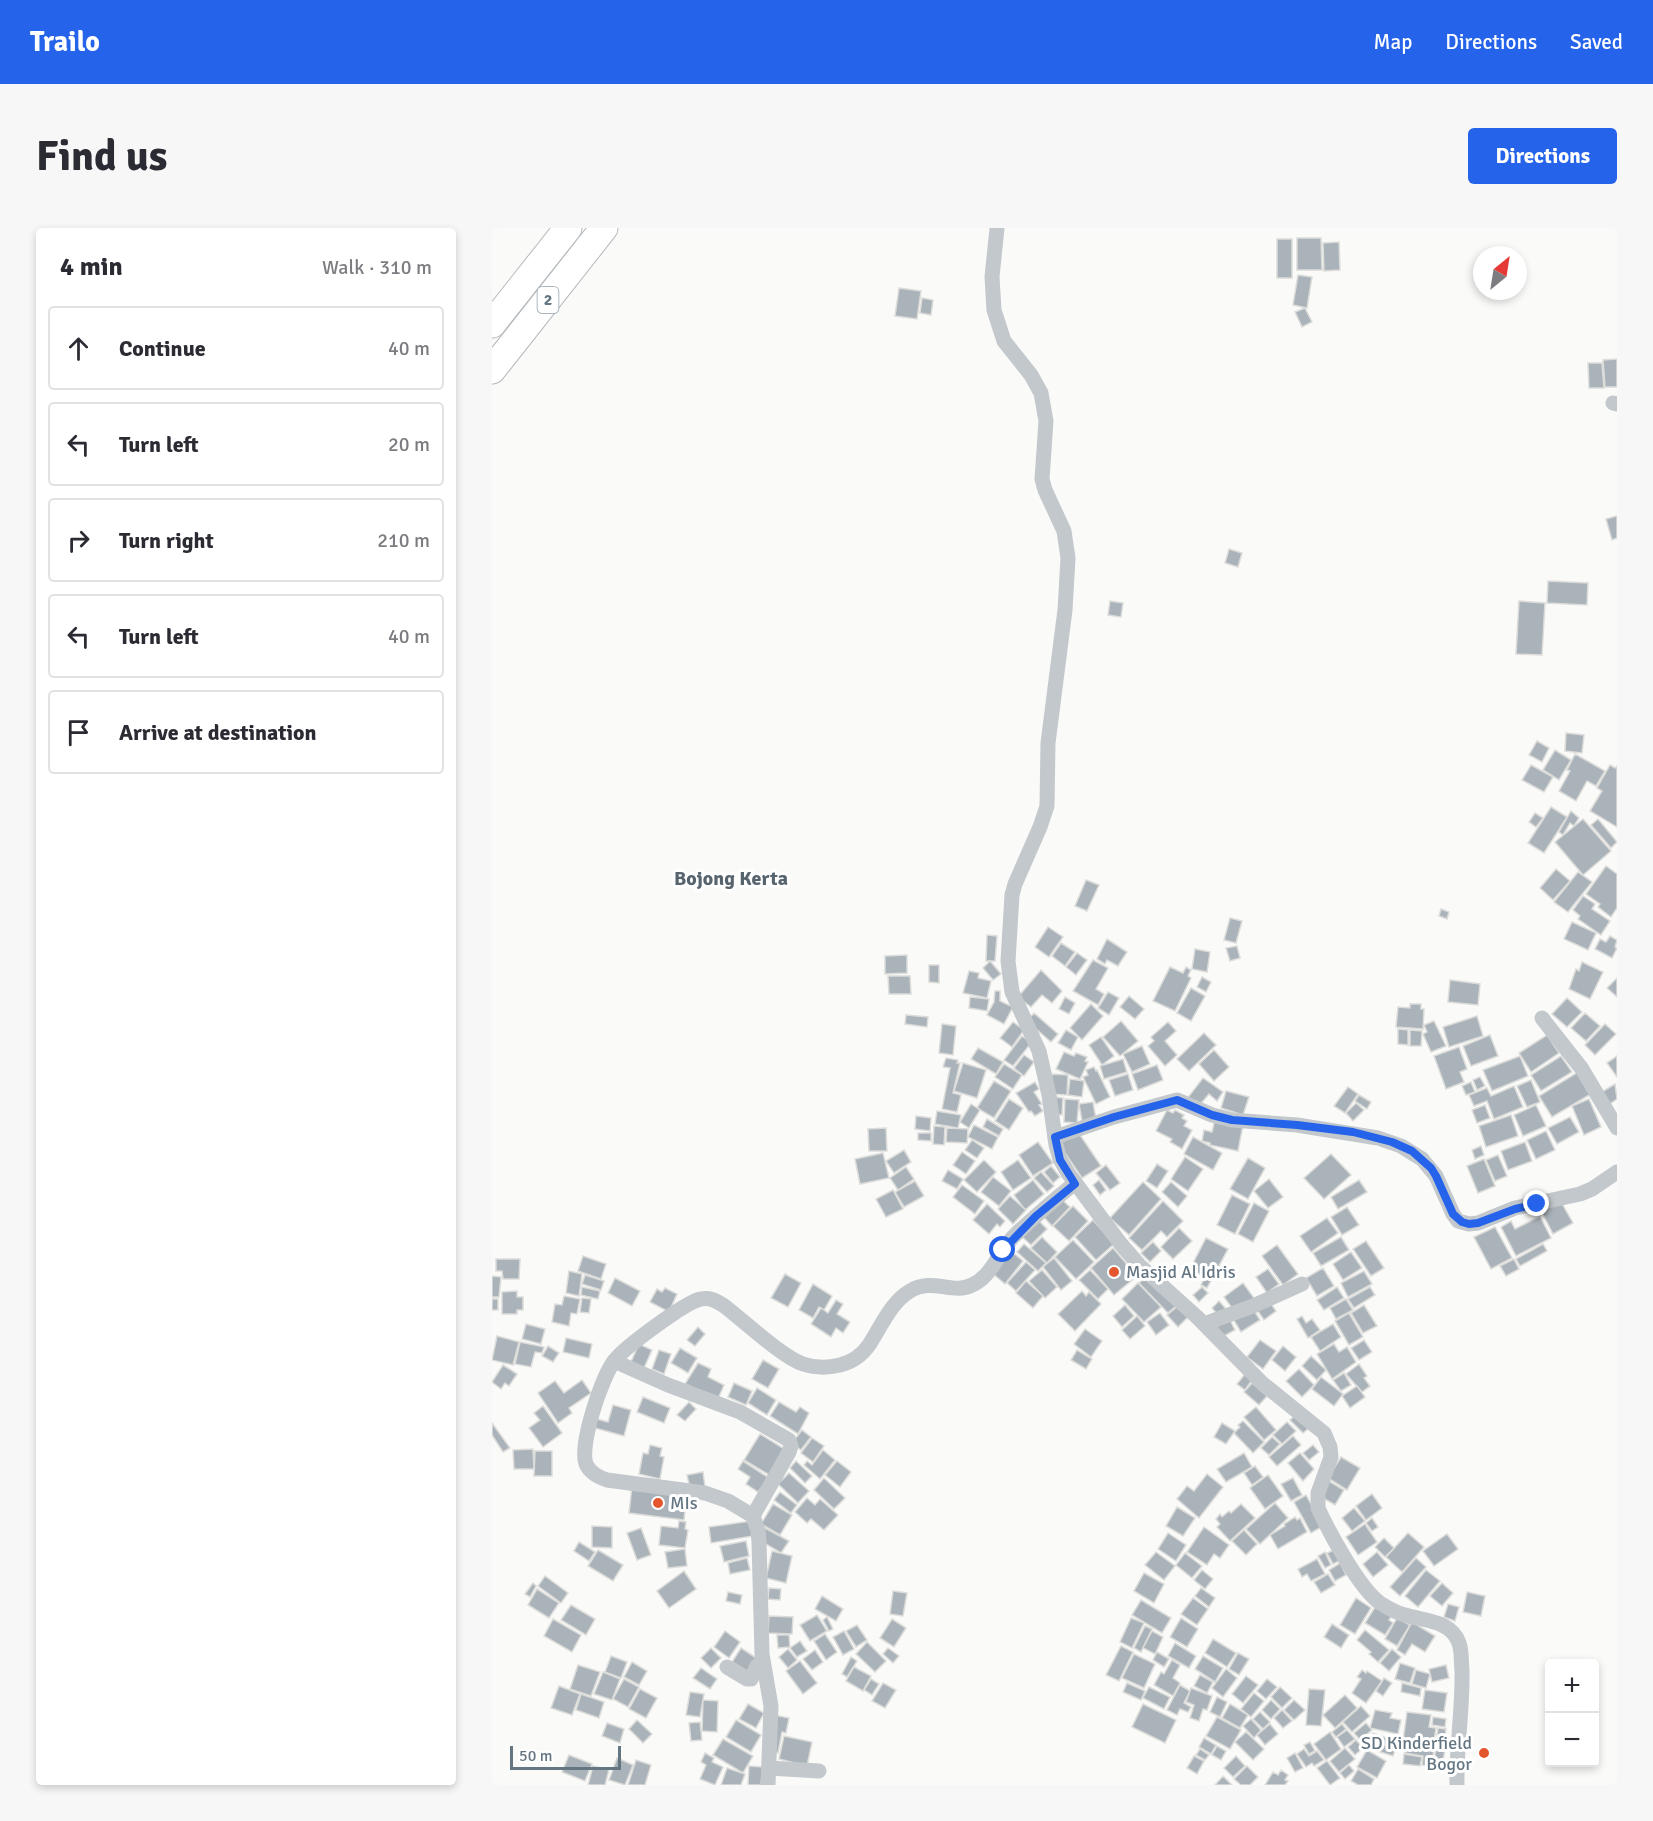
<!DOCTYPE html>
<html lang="en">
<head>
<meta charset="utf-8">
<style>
  :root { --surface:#fff; --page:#f7f7f7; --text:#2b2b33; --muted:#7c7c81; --line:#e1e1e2; --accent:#2563eb }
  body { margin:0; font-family:Signika,sans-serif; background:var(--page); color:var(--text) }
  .controls { position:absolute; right:18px; bottom:18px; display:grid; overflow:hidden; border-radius:6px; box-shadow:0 3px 9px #0003 }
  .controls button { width:54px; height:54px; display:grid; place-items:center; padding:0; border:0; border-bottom:2px solid var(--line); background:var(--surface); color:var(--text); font:30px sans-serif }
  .compass { position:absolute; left:981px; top:18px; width:54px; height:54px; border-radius:50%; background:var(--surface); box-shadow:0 3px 9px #0003; rotate:30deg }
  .scale { position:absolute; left:18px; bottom:15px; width:111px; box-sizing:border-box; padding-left:6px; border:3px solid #657683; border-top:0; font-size:16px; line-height:21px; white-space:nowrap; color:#657683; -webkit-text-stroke:4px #fff; paint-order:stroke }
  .stop { position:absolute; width:18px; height:18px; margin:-14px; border:4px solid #2563eb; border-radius:50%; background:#fff }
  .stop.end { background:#2563eb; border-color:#fff; box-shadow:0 2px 6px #0008 }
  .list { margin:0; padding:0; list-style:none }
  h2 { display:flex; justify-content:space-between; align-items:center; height:78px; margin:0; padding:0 24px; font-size:26px }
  h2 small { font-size:20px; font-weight:400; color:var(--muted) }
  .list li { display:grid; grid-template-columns:39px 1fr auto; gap:18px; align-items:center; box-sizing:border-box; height:84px; margin:0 12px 12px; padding:0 12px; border:2px solid var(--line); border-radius:6px }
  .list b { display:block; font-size:22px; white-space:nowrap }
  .list em { font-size:20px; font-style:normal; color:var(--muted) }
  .icon { flex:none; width:33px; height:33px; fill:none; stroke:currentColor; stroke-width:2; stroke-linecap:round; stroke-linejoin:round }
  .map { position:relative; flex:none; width:1125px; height:1557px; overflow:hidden; border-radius:6px }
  header { display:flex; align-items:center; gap:36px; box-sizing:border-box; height:84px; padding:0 30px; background:var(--accent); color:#fff }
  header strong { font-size:28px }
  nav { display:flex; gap:33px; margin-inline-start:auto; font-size:21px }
  .intro { display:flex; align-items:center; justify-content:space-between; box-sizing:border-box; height:144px; padding:0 36px }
  h1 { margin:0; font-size:42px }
  .button { padding:15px 27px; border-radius:6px; background:var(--accent); color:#fff; font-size:21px; font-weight:700 }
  main { display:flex; gap:36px; padding:0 36px }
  aside { flex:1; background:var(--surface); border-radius:6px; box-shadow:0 3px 9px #0003 }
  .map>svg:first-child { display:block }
</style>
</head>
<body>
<header>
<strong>Trailo</strong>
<nav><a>Map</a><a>Directions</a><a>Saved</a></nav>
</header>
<div class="intro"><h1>Find us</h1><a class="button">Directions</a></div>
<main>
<aside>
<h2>4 min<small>Walk · 310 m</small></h2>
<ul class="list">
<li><svg class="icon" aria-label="ahead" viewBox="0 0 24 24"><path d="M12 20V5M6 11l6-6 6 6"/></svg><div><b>Continue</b></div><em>40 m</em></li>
<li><svg class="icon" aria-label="left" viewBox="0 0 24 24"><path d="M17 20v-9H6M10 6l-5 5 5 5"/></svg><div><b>Turn left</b></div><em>20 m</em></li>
<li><svg class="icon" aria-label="right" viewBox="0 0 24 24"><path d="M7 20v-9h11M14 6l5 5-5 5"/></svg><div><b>Turn right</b></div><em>210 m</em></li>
<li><svg class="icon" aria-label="left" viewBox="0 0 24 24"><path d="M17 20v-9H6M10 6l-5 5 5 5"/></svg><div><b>Turn left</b></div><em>40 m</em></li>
<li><svg class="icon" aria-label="arrive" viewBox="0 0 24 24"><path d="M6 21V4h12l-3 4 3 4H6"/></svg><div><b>Arrive at destination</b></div></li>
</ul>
</aside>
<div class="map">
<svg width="1125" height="1557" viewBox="0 0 1125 1557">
  <rect width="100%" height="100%" fill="#fafaf8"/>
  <g fill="#aab3b9" stroke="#dcdcda" stroke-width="1.5">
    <polygon points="805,10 829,10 830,42 805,42"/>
    <rect x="785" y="11" width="15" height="39"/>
    <polygon points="847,14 848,42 832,43 831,15"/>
    <polygon points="806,47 820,49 815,80 801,77"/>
    <polygon points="407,60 429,63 425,91 403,88"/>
    <polygon points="430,70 441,72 439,87 428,85"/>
    <polygon points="813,80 820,94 810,99 803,84"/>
    <polygon points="1125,131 1125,159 1113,159 1111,132"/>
    <polygon points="1096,135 1110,135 1112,160 1097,160"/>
    <polygon points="1125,288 1125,310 1120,312 1114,291"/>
    <polygon points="737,321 750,325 746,339 733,335"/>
    <polygon points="1056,353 1096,355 1095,377 1055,375"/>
    <polygon points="618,373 631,375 629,389 616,387"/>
    <polygon points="1027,373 1053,375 1050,427 1024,426"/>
    <polygon points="1074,505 1092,507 1090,525 1073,523"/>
    <polygon points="1045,513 1057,520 1050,534 1037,527"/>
    <polygon points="1063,522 1079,532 1067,552 1051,542"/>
    <polygon points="1083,526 1113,543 1104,558 1095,553 1084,573 1067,563 1078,543 1075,542"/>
    <polygon points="1039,537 1061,549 1052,564 1030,552"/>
    <polygon points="1118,537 1123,540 1125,538 1125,599 1098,583 1110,563 1105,560"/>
    <polygon points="1059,579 1075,589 1052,625 1036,615"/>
    <polygon points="1079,583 1087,590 1082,598 1078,595 1071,607 1067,604"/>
    <polygon points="1043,585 1051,590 1044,599 1037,594"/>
    <polygon points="1091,591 1119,623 1091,647 1063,614"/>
    <polygon points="1106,591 1125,614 1119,620 1099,597"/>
    <polygon points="1114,638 1125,646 1125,680 1119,689 1106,679 1108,676 1094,666"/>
    <polygon points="1064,641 1078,653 1061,672 1048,660"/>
    <polygon points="1086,644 1100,654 1076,684 1062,674"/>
    <polygon points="594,652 607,657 595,683 583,678"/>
    <polygon points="1091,668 1103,676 1100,681 1118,693 1109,707 1086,691 1088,688 1081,682"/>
    <polygon points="949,681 957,684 955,691 947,688"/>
    <polygon points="738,690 750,693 744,715 732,712"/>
    <polygon points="1080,694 1104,705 1096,722 1072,711"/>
    <polygon points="556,699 571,709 557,729 543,719"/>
    <polygon points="495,707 505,708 503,733 494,733"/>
    <polygon points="1118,708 1125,712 1123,719 1125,720 1120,730 1103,721 1108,711 1114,714"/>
    <polygon points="615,711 635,724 626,738 615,732 613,736 605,731"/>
    <polygon points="569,715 583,724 573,738 560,728"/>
    <polygon points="745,718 748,730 738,733 734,720"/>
    <polygon points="703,721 718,724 715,744 700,741"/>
    <polygon points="585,725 595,732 584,747 574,739"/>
    <polygon points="415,727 415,745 393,746 393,728"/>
    <polygon points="601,732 616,740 604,761 612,766 606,777 581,763"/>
    <polygon points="498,733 509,746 501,752 491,740"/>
    <polygon points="1090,734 1111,744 1098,771 1077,761 1084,741 1087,743"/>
    <polygon points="437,737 447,737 447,755 437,754"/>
    <polygon points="678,739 691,745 694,739 699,742 696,748 699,750 683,783 661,773"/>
    <polygon points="549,742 570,763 560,775 550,767 539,779 526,769"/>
    <polygon points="477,743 487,745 486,750 499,753 495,770 471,765"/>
    <polygon points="396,748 418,748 419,766 397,766"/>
    <polygon points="710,749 719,754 714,764 705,759"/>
    <polygon points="1125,750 1125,769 1115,760"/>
    <polygon points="958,752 988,756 986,777 956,774"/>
    <polygon points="699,760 713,768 699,793 685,785"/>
    <polygon points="503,763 508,763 508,773 521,779 512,796 495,787 502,774"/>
    <polygon points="616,764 627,770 617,787 606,780"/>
    <polygon points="637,768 652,781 643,791 628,779"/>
    <polygon points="478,769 497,771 495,783 477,780"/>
    <polygon points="573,769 583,775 577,786 567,781"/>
    <polygon points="1075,770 1090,784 1075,799 1060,786"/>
    <polygon points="599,776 611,788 590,812 578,800"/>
    <polygon points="918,776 929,776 929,781 932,781 931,801 904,799 906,779 918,780"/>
    <polygon points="542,785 566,806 559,814 535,793"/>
    <polygon points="1093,785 1108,798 1094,813 1079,800"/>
    <polygon points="414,787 436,789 435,799 413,796"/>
    <polygon points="985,788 991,808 957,819 951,799"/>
    <polygon points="629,793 646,813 628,828 611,809"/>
    <polygon points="942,793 954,818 939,824 931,806 935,804 932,797"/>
    <polygon points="521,794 532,802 520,819 508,810"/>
    <polygon points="676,794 684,803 673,813 685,827 673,838 656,818 662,813 659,809"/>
    <polygon points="450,796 464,798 461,827 447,825"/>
    <polygon points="1113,796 1124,806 1103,827 1093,817"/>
    <polygon points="906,801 916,802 916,817 906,816"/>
    <polygon points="574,802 586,809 579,822 566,815"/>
    <polygon points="918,802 930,803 929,818 918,818"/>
    <polygon points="712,805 724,817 697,843 685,831"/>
    <polygon points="998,807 1006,828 979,838 971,818"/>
    <polygon points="1055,807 1067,825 1039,844 1027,825"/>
    <polygon points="530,808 539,815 521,838 512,832"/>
    <polygon points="609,809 622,828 610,837 597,817"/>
    <polygon points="650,818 658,836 640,844 631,826"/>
    <polygon points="967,819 975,841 968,844 972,854 954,861 942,828"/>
    <polygon points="486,820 511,834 504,846 479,831"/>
    <polygon points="722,822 737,839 722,853 707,836"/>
    <polygon points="572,824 582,828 584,825 595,829 593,833 596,834 588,851 564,841"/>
    <polygon points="532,827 542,834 532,848 522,840"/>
    <polygon points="1028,828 1036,848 1000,863 991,842"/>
    <polygon points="1069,828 1080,844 1049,863 1039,847"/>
    <polygon points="1125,828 1125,849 1115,835"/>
    <polygon points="454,830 466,832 465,835 468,835 461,865 469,867 465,884 450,881 458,840 451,839"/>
    <polygon points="631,831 635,844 612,851 608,838"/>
    <polygon points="471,835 494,842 485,870 462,863"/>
    <polygon points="512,836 530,847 521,861 503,849"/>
    <polygon points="665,837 671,852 646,862 640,846"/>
    <polygon points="602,839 604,843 605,842 618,869 604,876 591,849 596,847 594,842"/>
    <polygon points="1086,844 1099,866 1060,889 1047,868"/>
    <polygon points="560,846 576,847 575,867 558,866"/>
    <polygon points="636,846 641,862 623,868 617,852"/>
    <polygon points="988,849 993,858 985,862 981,852"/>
    <polygon points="711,850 731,864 725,873 717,866 705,880 694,872"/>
    <polygon points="578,851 592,853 590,869 576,867"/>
    <polygon points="1039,852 1048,874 1035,879 1025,858"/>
    <polygon points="502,853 519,863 502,890 485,880"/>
    <polygon points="543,854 547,861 542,864 550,876 547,877 551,883 543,888 539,883 537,884 524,865"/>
    <polygon points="979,854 983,864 974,867 970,858"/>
    <polygon points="1123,856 1125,871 1116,877 1108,865"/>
    <polygon points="1022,858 1031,879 1002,891 995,873 982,878 977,867 995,860 999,868"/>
    <polygon points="856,859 866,866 853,885 842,878"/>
    <polygon points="734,863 757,869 751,887 729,880"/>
    <polygon points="867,867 879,874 875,881 863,873"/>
    <polygon points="563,869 571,870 570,887 561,886"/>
    <polygon points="517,871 531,880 517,902 503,893"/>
    <polygon points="573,871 587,872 585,895 572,894"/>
    <polygon points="1097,871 1109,899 1092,907 1080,878"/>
    <polygon points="601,874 604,891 590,893 587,876"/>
    <polygon points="864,875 872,882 861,893 854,885"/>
    <polygon points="479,876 488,882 477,900 468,894"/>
    <polygon points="993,877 998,890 985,895 980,882"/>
    <polygon points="1044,877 1054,898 1031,908 1022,887"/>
    <polygon points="675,882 681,885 683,882 692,887 690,890 695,893 692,898 700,902 690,921 678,914 680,911 664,903"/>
    <polygon points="445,883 469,887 466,900 443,896"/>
    <polygon points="1019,887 1026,908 994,919 987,898"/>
    <polygon points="424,888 439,890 438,903 423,901"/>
    <polygon points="1078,889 1087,904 1065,916 1056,900"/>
    <polygon points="495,891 511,901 507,908 491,899"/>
    <polygon points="723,891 751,897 746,923 718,917 718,915 710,913 712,902 720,904"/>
    <polygon points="482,897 506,909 500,921 476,909"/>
    <polygon points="442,898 453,899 452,917 441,916"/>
    <polygon points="394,900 395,923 377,923 376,901"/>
    <polygon points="455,900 476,901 475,915 454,914"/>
    <polygon points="1054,903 1063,922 1044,931 1035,912"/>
    <polygon points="586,904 609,938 590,950 567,916"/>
    <polygon points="426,905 439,905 439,913 426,912"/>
    <polygon points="701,909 730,925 721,942 692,926"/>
    <polygon points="480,912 492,920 485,930 473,922"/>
    <polygon points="546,914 561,935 541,948 527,927"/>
    <polygon points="1033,914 1040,933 1016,942 1009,923"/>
    <polygon points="989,918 992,927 983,931 980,922"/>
    <polygon points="412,922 419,934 402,945 394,933"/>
    <polygon points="470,924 483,933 474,946 461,937"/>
    <polygon points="391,925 397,950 368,956 363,931"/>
    <polygon points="839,926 859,947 832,971 812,950"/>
    <polygon points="1006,927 1015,948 1003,953 994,932"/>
    <polygon points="693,929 711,941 696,963 679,951"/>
    <polygon points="756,930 773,940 756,971 738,961"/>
    <polygon points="992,931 1003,958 986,965 975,938"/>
    <polygon points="492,932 504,944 485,964 472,952"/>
    <polygon points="526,932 539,950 521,962 509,944"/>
    <polygon points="665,936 676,943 665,960 654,953"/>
    <polygon points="614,937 628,955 618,962 604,945"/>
    <polygon points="559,938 568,949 561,955 552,944"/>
    <polygon points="414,939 422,951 406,962 398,950"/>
    <polygon points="456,942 471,951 465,961 450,953"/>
    <polygon points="549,944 562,958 555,964 542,950"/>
    <polygon points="501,949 519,963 507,978 489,964"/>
    <polygon points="777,951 791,969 776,980 762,963"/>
    <polygon points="541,952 552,966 533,982 522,967"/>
    <polygon points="607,952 614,962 608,967 601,957"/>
    <polygon points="867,952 875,964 846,981 839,969"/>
    <polygon points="423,953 432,968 412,979 403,964"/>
    <polygon points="651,954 669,971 637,1007 618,990"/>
    <polygon points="679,954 695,968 686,979 670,964"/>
    <polygon points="470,957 492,973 483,986 461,969"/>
    <polygon points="401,962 411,981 394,989 384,971"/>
    <polygon points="740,967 758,976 743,1006 725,997"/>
    <polygon points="518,968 534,982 521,996 506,981"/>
    <polygon points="567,969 578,979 560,998 550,987"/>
    <polygon points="1068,972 1081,995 1061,1006 1049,983"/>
    <polygon points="671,973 691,993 675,1009 669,1003 650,1022 637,1010"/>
    <polygon points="762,975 777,983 761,1014 746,1006"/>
    <polygon points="495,976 513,993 508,999 505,996 497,1006 481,992"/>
    <polygon points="581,978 596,993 577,1013 561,998"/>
    <polygon points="855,979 867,997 850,1007 839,989"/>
    <polygon points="1048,988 1059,1010 1024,1028 1009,999 1019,993 1023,1001"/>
    <polygon points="543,989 555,1001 539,1017 527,1006"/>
    <polygon points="835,990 846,1005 819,1024 808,1008"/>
    <polygon points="601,992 622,1016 604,1032 583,1009"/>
    <polygon points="1003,999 1020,1030 999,1041 982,1009"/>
    <polygon points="687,1000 700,1013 681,1031 669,1019"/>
    <polygon points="550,1009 565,1024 555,1035 539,1020"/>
    <polygon points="849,1009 857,1022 829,1038 821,1025"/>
    <polygon points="714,1010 736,1021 715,1060 709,1057 713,1049 698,1041"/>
    <polygon points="581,1012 602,1034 584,1051 563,1029"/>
    <polygon points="874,1013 892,1040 879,1048 861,1021"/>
    <polygon points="661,1014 669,1023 658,1034 649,1025"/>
    <polygon points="532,1016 554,1035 546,1043 525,1024"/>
    <polygon points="1051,1016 1055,1023 1028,1038 1024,1031"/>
    <polygon points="785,1017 806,1046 791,1057 770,1028"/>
    <polygon points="621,1020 645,1048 622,1067 599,1040"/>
    <polygon points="518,1022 531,1033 513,1056 500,1045"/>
    <polygon points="859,1024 870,1040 851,1052 841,1036"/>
    <polygon points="91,1028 114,1036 109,1051 86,1043"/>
    <polygon points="562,1030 580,1053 569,1062 551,1039"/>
    <polygon points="4,1031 28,1031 27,1051 11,1051 10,1043 4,1043"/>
    <polygon points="1022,1031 1027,1041 1014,1048 1008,1038"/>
    <polygon points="534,1034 543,1042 524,1063 515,1055"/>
    <polygon points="831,1040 842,1058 825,1068 814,1050"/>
    <polygon points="776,1041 787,1056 775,1065 764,1049"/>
    <polygon points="550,1042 565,1059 553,1070 537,1053"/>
    <polygon points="598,1042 616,1061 606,1071 587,1052"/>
    <polygon points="77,1043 90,1046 87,1068 74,1065"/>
    <polygon points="872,1043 880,1056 856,1069 849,1055"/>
    <polygon points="293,1046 309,1055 296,1079 279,1070"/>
    <polygon points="93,1047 112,1053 109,1062 90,1056"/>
    <polygon points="0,1048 9,1049 7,1069 0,1069"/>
    <polygon points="655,1048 684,1078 676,1085 647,1055"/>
    <polygon points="123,1050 148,1063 140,1078 116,1065"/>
    <polygon points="534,1053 551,1068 541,1080 524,1065"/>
    <polygon points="646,1055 669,1079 652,1094 630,1071"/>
    <polygon points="751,1055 762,1070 743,1084 732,1069"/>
    <polygon points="321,1056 340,1068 332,1082 327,1079 321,1090 307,1082"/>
    <polygon points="90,1059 108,1063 106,1071 89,1067"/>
    <polygon points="710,1059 716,1065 707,1074 701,1067"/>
    <polygon points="845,1059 852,1070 832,1082 825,1072"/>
    <polygon points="878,1059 883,1067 862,1080 856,1071"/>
    <polygon points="173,1060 185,1066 177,1084 158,1074 165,1061 170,1064"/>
    <polygon points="25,1063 25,1069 31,1069 31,1082 25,1082 25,1086 10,1086 10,1064"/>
    <polygon points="590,1063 594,1068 597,1064 609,1076 583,1103 566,1086"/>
    <polygon points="72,1068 88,1071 85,1086 79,1085 77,1098 60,1094 63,1076 70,1077"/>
    <polygon points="90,1070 99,1071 97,1085 88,1084"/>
    <rect x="0" y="1071" width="6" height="11"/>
    <polygon points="854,1071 861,1082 844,1091 838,1080"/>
    <polygon points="344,1072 351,1076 345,1086 358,1094 351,1105 344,1100 339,1109 319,1096 329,1080 336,1085"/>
    <polygon points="727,1073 734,1081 726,1087 720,1080"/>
    <polygon points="777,1073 784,1083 772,1092 765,1082"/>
    <polygon points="633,1077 642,1088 630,1099 621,1088"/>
    <polygon points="872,1077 885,1098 871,1105 859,1085"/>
    <polygon points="686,1078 696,1089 686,1099 675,1087"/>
    <polygon points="760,1079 768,1092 749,1104 741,1091"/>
    <polygon points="668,1085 677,1097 664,1107 655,1094"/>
    <polygon points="857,1085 871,1109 857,1117 843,1093"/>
    <polygon points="645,1088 653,1098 638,1111 630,1102"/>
    <polygon points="810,1088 814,1095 820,1091 828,1102 816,1110 805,1091"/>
    <polygon points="737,1090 743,1102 730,1109 724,1097"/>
    <polygon points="34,1096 53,1101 49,1116 30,1111"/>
    <polygon points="841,1096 849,1109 828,1123 819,1109"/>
    <polygon points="206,1099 213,1106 203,1118 195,1112"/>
    <polygon points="593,1101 610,1113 599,1129 582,1116"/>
    <polygon points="5,1108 27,1114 21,1137 0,1132"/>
    <polygon points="74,1110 100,1116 97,1130 71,1124"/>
    <polygon points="768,1112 784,1123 771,1141 755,1129"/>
    <polygon points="872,1112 880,1124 867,1132 859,1120"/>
    <polygon points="28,1114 52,1119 50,1125 43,1124 39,1139 23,1136"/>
    <polygon points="147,1116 160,1122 151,1142 138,1136"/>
    <polygon points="842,1116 847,1124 855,1119 864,1134 840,1151 825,1126"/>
    <polygon points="56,1118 67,1125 61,1134 50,1128"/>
    <polygon points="791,1118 804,1129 793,1143 780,1132"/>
    <polygon points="188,1120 205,1130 196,1145 179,1135"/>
    <polygon points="167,1122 179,1126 172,1146 160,1141"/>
    <polygon points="585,1122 600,1131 594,1141 579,1132"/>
    <polygon points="819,1128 834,1142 825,1152 810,1138"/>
    <polygon points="271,1132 287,1141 276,1160 260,1151"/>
    <polygon points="206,1135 219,1141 216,1149 232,1157 226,1171 193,1156"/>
    <polygon points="867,1136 875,1148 872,1150 878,1158 870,1164 854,1146"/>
    <polygon points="11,1137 25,1146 17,1158 13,1155 9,1161 0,1154"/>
    <polygon points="807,1141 822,1157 810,1169 794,1153"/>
    <polygon points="852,1145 859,1157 849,1163 841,1152"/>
    <polygon points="753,1146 760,1152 753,1162 745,1156"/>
    <polygon points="829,1149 851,1166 842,1178 820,1161"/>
    <polygon points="90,1152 99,1165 77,1180 80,1185 66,1195 46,1165 63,1153 72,1165"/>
    <polygon points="242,1155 260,1163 254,1177 236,1169"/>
    <polygon points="760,1155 775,1168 767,1177 752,1164"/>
    <polygon points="865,1158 873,1169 858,1180 850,1168"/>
    <polygon points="265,1160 284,1172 275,1187 256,1175"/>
    <polygon points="151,1169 178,1180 172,1195 145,1184"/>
    <polygon points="197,1174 204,1181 193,1193 185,1187"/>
    <polygon points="287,1174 304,1184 308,1179 317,1185 306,1206 278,1188"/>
    <polygon points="121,1177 139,1182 132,1208 103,1200 105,1191 116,1194"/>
    <polygon points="51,1178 70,1205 51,1219 37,1200 48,1192 42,1185"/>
    <polygon points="764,1179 784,1202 772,1212 752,1189"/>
    <polygon points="804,1187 817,1200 811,1205 798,1192"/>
    <polygon points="751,1193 772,1214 761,1225 742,1205 748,1199 746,1197"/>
    <polygon points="795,1194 804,1203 790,1216 781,1207"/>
    <polygon points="0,1195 18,1220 11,1224 0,1207"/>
    <polygon points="730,1195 743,1203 734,1216 722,1209"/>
    <polygon points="310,1202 319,1209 309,1222 300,1215"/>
    <polygon points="268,1206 294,1222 279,1248 252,1232"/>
    <polygon points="801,1208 809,1217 785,1238 777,1229"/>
    <polygon points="780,1209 788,1216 777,1227 769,1220"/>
    <polygon points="320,1210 332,1218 321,1234 309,1225"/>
    <polygon points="158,1217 170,1220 168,1228 172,1229 168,1251 147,1246 151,1225 156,1226"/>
    <polygon points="821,1217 827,1224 817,1232 811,1225"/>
    <polygon points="41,1221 42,1241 22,1241 21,1222"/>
    <polygon points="331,1222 343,1232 328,1251 312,1237 315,1233 320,1237"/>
    <polygon points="43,1223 60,1223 60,1248 42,1248"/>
    <polygon points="752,1225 760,1239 734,1254 725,1241"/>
    <polygon points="808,1225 822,1241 811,1253 796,1235"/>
    <polygon points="849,1229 868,1240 855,1262 836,1250"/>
    <polygon points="251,1233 277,1250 266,1264 254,1256 258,1249 246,1241"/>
    <polygon points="304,1233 320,1248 313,1255 298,1240"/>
    <polygon points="345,1233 359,1244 348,1259 333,1247"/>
    <polygon points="763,1238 771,1249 760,1257 752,1245"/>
    <polygon points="211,1244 213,1259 198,1261 195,1247"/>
    <polygon points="297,1245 317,1263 306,1275 286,1256"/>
    <polygon points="715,1246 731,1259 707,1290 685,1271 695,1258 702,1263"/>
    <polygon points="776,1247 791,1268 773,1281 758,1260"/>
    <polygon points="332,1250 353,1270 342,1281 322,1262"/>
    <polygon points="801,1250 810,1267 799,1273 789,1256"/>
    <polygon points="835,1252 852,1262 843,1277 826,1267"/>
    <polygon points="140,1258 195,1265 192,1292 137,1285"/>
    <polygon points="288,1264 305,1277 299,1285 282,1272"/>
    <polygon points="880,1266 890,1280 874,1292 864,1278"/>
    <polygon points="814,1267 831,1298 819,1305 802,1274"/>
    <polygon points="315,1270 323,1277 328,1271 346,1287 332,1302 319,1291 315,1295 303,1284"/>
    <polygon points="783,1275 796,1290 768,1316 754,1301"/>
    <polygon points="281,1276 300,1287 288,1307 269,1296"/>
    <polygon points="749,1276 763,1290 738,1313 725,1299 728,1296 724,1291 728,1286 730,1289 737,1283 739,1285"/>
    <polygon points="685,1279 703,1290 691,1308 674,1298"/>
    <polygon points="862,1280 873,1293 860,1303 850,1290"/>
    <polygon points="803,1289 805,1292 808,1290 815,1304 786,1321 778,1307 793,1298 792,1296"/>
    <polygon points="880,1290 886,1299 880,1303 874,1295"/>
    <polygon points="187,1293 194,1294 193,1301 196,1302 193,1320 167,1317 169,1298 186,1300"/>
    <polygon points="259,1293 261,1308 219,1315 217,1299"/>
    <polygon points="873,1296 885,1314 866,1327 854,1309"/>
    <polygon points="100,1298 120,1299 120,1320 100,1319"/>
    <polygon points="712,1299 737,1317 728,1330 722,1326 715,1337 695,1324"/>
    <polygon points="149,1300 159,1327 145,1332 135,1305"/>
    <polygon points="273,1300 297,1313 289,1325 269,1313"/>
    <polygon points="752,1302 765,1316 754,1327 740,1313"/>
    <polygon points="676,1305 694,1317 684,1333 666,1321"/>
    <polygon points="916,1305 932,1319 910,1344 894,1329"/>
    <polygon points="955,1306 966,1321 942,1338 931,1323"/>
    <polygon points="892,1310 902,1320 893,1329 883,1319"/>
    <polygon points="254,1313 257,1328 232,1334 228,1318"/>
    <polygon points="87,1314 103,1324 97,1333 82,1323"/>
    <polygon points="193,1321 195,1338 176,1340 173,1324"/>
    <polygon points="106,1322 131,1337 121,1353 96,1338"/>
    <polygon points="842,1322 847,1333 841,1336 835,1325"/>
    <polygon points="280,1323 300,1328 294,1355 274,1350"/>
    <polygon points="664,1324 683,1338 672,1352 653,1337"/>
    <polygon points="833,1324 839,1337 833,1340 826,1328"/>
    <polygon points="885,1324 896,1337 881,1349 871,1336"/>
    <polygon points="693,1325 710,1338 700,1350 684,1337"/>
    <polygon points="255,1330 258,1342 238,1346 236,1335"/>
    <polygon points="924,1330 934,1339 908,1368 898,1359"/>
    <polygon points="825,1331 833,1346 819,1353 815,1346 810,1349 806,1341"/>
    <polygon points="848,1335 854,1347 843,1353 837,1342"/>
    <polygon points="710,1342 721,1351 713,1361 702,1352"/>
    <polygon points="934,1342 948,1353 926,1379 913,1368"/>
    <polygon points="192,1343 204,1361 177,1380 165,1363"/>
    <polygon points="652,1345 672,1356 662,1375 642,1363"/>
    <polygon points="836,1346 843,1357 829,1365 822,1354"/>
    <polygon points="53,1348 76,1365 69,1375 46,1358"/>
    <polygon points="41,1355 44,1358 38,1369 33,1366"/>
    <polygon points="950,1355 961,1365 950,1378 938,1368"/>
    <polygon points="277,1360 289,1361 288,1372 276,1371"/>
    <polygon points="709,1360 723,1370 717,1379 703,1368"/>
    <polygon points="45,1361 67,1375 57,1390 36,1377"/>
    <polygon points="401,1363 415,1365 411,1388 398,1386"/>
    <polygon points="236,1364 250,1367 248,1376 234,1373"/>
    <polygon points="975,1364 993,1368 989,1388 971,1384"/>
    <polygon points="330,1368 351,1381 344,1393 323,1381"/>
    <polygon points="701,1370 716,1381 705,1397 689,1386"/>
    <polygon points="864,1370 879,1380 863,1406 848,1397"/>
    <polygon points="649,1372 679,1390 670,1405 640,1387"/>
    <polygon points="885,1376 901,1386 897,1392 901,1395 893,1407 873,1395"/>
    <polygon points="956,1376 967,1379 963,1393 952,1389"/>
    <polygon points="79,1377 103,1391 94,1407 69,1392"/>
    <polygon points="325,1387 335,1403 318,1413 308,1397"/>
    <polygon points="277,1388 301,1389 300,1406 276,1405"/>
    <polygon points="335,1389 341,1401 337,1403 331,1392"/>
    <polygon points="639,1390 652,1395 640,1420 628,1414"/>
    <polygon points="689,1390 706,1401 695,1419 678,1409"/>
    <polygon points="905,1390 918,1397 905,1418 893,1411"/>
    <polygon points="61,1391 89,1407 80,1424 52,1408"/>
    <polygon points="400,1391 414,1400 402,1419 388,1410"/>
    <polygon points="920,1394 943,1408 933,1424 920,1416 913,1427 905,1422"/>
    <polygon points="840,1396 857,1407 849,1420 832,1409"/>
    <polygon points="365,1397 375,1412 364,1419 354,1403"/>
    <polygon points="653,1398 660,1401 649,1424 642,1420"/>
    <polygon points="873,1402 897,1422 886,1434 877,1426 879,1424 865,1412"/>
    <polygon points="233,1403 248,1414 237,1430 222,1419"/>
    <polygon points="352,1403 362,1421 351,1427 341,1409"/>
    <polygon points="660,1403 671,1409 663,1426 651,1420"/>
    <polygon points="333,1406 345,1424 334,1432 322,1413"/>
    <polygon points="285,1407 297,1407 298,1419 286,1420"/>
    <polygon points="721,1411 744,1425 735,1439 713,1425"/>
    <polygon points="308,1413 315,1423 305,1429 298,1420"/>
    <polygon points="375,1414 394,1433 383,1444 364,1426"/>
    <polygon points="683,1415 704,1428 697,1440 676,1428"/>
    <polygon points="629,1418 641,1424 627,1453 614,1447"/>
    <polygon points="219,1420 229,1430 219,1440 209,1430"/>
    <polygon points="249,1420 266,1431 258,1445 240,1434"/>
    <polygon points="396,1420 407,1428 401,1435 391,1426"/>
    <polygon points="296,1421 305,1432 296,1440 287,1429"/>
    <polygon points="900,1421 909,1429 897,1443 888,1435"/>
    <polygon points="323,1422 331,1434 320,1442 311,1431"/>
    <polygon points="665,1424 677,1431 672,1439 661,1432"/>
    <polygon points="746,1425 757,1431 747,1447 737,1441"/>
    <polygon points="642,1426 663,1436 652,1460 630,1450"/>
    <polygon points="119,1428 135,1434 129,1450 113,1444"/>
    <polygon points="711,1428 731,1440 723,1454 703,1441"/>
    <polygon points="359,1429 365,1433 355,1449 350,1446"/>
    <polygon points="680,1432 688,1437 681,1450 688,1455 681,1468 662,1457 669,1444 672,1446"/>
    <polygon points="308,1433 325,1455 311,1466 294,1443"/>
    <polygon points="140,1434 155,1443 147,1457 132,1449"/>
    <polygon points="908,1435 923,1440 918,1455 903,1451"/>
    <polygon points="86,1437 108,1444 99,1468 78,1461"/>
    <polygon points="954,1437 957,1450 940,1454 937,1441"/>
    <polygon points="362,1439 379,1448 371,1463 354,1453"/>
    <polygon points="209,1440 225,1451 218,1461 201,1450"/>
    <polygon points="734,1441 745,1450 731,1469 720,1460"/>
    <polygon points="870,1442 874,1445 875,1443 890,1453 874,1475 860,1465 869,1451 865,1449"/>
    <polygon points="924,1442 938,1446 934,1460 920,1456"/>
    <polygon points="111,1444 128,1451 120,1472 102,1466"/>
    <polygon points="708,1447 721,1454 715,1465 702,1458"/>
    <polygon points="754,1448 766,1457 751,1475 740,1466"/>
    <polygon points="892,1450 900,1455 891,1468 884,1463"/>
    <polygon points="132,1451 147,1459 136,1479 121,1471"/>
    <polygon points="379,1451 387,1456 380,1467 372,1462"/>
    <polygon points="775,1451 785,1459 774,1471 765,1463"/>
    <polygon points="391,1455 404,1462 393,1480 380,1473"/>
    <polygon points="635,1455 653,1463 649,1472 631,1464"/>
    <polygon points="910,1455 929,1460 928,1468 909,1464"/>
    <polygon points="688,1457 698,1463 692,1475 699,1479 696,1484 688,1481 685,1487 675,1482"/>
    <polygon points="67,1458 88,1466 80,1487 59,1480"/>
    <polygon points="657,1459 678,1469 672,1481 651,1470"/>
    <polygon points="788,1459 800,1470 790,1480 779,1469"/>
    <polygon points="699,1460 720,1468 715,1482 711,1481 707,1493 698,1490 702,1477 694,1474"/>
    <polygon points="148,1461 165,1470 154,1490 137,1481"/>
    <polygon points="817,1461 833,1462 829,1498 814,1497"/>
    <polygon points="933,1462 955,1465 952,1484 930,1481"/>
    <polygon points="198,1464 212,1466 208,1489 194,1487"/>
    <polygon points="762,1465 772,1473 759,1489 749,1481"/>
    <polygon points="89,1466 112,1474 107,1490 84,1482"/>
    <polygon points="853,1467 865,1480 843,1500 831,1487"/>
    <polygon points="725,1469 735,1474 728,1489 718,1484"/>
    <polygon points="211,1472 226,1473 225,1504 210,1503"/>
    <polygon points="779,1472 788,1481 779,1491 770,1482"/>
    <polygon points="802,1472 813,1482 802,1492 792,1482"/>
    <polygon points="256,1476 272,1485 264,1500 247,1491"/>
    <polygon points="651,1476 684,1492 673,1515 640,1499"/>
    <polygon points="738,1476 756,1487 748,1500 730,1490"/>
    <polygon points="869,1478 878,1488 860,1504 851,1494"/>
    <polygon points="790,1482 800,1493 791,1500 782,1490"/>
    <polygon points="883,1482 900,1485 898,1490 909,1492 906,1506 878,1500"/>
    <polygon points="768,1484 778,1494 771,1501 761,1491"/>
    <polygon points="915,1484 939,1487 937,1499 944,1500 941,1519 911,1513"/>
    <polygon points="282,1487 297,1490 294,1505 290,1504 286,1525 280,1524"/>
    <polygon points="725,1489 749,1502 738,1521 714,1508"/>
    <polygon points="941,1489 954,1491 953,1499 940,1497"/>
    <polygon points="759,1491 769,1502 762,1510 751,1498"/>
    <polygon points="145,1492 160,1506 151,1515 137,1501"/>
    <polygon points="244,1492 269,1507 259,1524 234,1509"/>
    <polygon points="208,1494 210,1512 199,1513 197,1495"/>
    <polygon points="115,1495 132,1501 128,1515 110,1508"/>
    <polygon points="874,1495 880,1502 868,1512 862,1505"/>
    <polygon points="778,1496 786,1506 773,1517 765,1507"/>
    <polygon points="850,1496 854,1501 844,1509 840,1504"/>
    <polygon points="946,1500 954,1501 952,1517 944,1516"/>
    <polygon points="855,1502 863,1511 852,1519 845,1509"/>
    <polygon points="754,1504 772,1521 761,1532 743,1514"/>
    <polygon points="838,1504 849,1521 834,1532 822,1516"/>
    <polygon points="881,1505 906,1514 901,1528 876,1520"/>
    <polygon points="292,1508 320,1514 315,1538 287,1531"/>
    <polygon points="712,1510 724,1517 719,1526 707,1519"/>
    <polygon points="231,1511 261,1528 251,1545 221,1527"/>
    <polygon points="864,1512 871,1520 863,1527 856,1519"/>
    <polygon points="818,1514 823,1523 817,1526 812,1517"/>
    <polygon points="914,1515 942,1519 940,1539 930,1537 931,1528 913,1525"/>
    <polygon points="725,1518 734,1523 729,1532 720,1527"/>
    <polygon points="853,1520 863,1531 847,1544 838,1533"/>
    <polygon points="944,1520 953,1521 950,1539 941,1538"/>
    <polygon points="708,1521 717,1527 713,1532 704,1527"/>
    <polygon points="812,1521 817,1528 825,1523 832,1532 822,1538 820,1535 814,1539 805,1526"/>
    <polygon points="875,1522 894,1533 885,1550 865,1539"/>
    <polygon points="213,1525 222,1530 220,1534 231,1539 223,1557 208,1551 214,1537 209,1534"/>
    <polygon points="803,1525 811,1540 803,1544 795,1530"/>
    <polygon points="912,1526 930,1529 928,1538 911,1536"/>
    <polygon points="77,1527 100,1536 93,1553 70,1544"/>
    <polygon points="702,1528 712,1533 705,1546 695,1540"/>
    <polygon points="744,1528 753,1538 741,1549 732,1540"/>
    <polygon points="125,1530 141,1537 133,1557 117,1552"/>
    <polygon points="144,1532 159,1537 153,1557 136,1557"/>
    <polygon points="835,1533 848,1550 838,1557 825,1540"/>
    <polygon points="857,1537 862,1543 853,1551 848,1545"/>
    <polygon points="101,1538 117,1542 113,1557 96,1557"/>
    <polygon points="257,1538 271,1539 269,1557 256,1557"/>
    <polygon points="755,1538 766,1549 758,1557 749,1557 742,1551"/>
    <polygon points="235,1540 253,1546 249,1557 229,1557"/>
    <polygon points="866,1541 882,1551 879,1557 866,1557 859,1553"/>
    <polygon points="789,1542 796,1547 793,1552 796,1553 793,1557 773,1557 781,1544 786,1547"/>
    <polygon points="731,1548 740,1557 723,1557"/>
  </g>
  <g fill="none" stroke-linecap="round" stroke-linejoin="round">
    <g stroke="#b4b9bd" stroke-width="29">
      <g id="highway">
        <polyline points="0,96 76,0"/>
        <polyline points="0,142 112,0"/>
      </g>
    </g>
    <g stroke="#c3c8cc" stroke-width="15">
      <path d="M505,0l-5,49 2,33 10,31 27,34 10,18 5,28 -4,58 3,11 19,41 4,27 -3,52 -17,133 -1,63 -7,21 -25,57 -3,11 -4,66 4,31 27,59 10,44 7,50 4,14 8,14 52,70 19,22 58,52 65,66 62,50 6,14 1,10 -13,36v15c11,24 41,80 62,95 8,5 16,10 25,12 19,6 46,5 54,28 3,8 2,19 3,27 1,39 -6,77 -5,115"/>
      <polyline points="1121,175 1125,176"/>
      <polyline points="1050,790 1090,841 1125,900"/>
      <polyline points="563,909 622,889 685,872 720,887 740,892 805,897 886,910 909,918 930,931 944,948 961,986 966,993 977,996 986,995 1023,980 1088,966 1100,961 1125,944"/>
      <polyline points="712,1096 761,1078 810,1056"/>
      <polyline points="122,1133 176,1157 248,1184 297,1212 299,1218 297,1224 261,1288"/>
      <polyline points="235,1439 255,1451 259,1451 265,1438 271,1437"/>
      <polyline points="277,1540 327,1543"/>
      <path d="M276,1557l3,-79 -9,-52 -3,-112 -1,-11 -5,-15 -25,-15 -23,-8 -98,-13c-9,-3 -17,-7 -21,-16 -7,-19 16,-88 29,-104 10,-13 72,-59 86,-61 9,-2 15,2 22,6 20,15 59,52 80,59 12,4 25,4 37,1 12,-3 22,-10 29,-20 12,-18 22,-43 41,-54 22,-14 43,4 62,-6 19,-8 27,-33 41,-48 20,-19 41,-37 62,-54"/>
    </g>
    <use href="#highway" stroke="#fff" stroke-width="27"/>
  </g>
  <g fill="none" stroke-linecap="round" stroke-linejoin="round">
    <polyline stroke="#2563eb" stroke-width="8" points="511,1022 544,988 583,956 568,932 563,909 622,889 685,872 720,887 740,892 805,897 861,904 900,914 920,923 939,940 944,948 961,986 970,994 977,996 986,995 1023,981 1045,976"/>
  </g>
  <g fill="#e4572e" stroke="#fff" stroke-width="2">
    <circle cx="622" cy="1044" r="6"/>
    <circle cx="166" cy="1275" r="6"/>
    <circle cx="992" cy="1525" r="6"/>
  </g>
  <g text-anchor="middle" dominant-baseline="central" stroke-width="6" stroke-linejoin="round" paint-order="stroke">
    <rect fill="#fff" stroke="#939fa8" stroke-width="1.5" x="45.5" y="59" width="21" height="26" rx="4.5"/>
    <g font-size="16" font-weight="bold" fill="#657683">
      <text x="56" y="72">2</text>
    </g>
    <g font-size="18" fill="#657683" stroke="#fff" text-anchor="start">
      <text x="634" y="1044">Masjid Al Idris</text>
      <text x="178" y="1275">MIs</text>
      <text x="980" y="1515" text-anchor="end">SD Kinderfield<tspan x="980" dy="21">Bogor</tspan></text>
    </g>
    <g font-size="20" font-weight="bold" fill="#57646e" stroke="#fff">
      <text x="239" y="650">Bojong Kerta</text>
    </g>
  </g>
</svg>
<div class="controls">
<button>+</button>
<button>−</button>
</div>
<svg class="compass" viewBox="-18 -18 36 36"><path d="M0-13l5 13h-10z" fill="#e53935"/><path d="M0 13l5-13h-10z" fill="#7c7c81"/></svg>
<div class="scale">50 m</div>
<div class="stop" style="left:511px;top:1022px"></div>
<div class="stop end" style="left:1045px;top:976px"></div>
</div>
</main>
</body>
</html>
